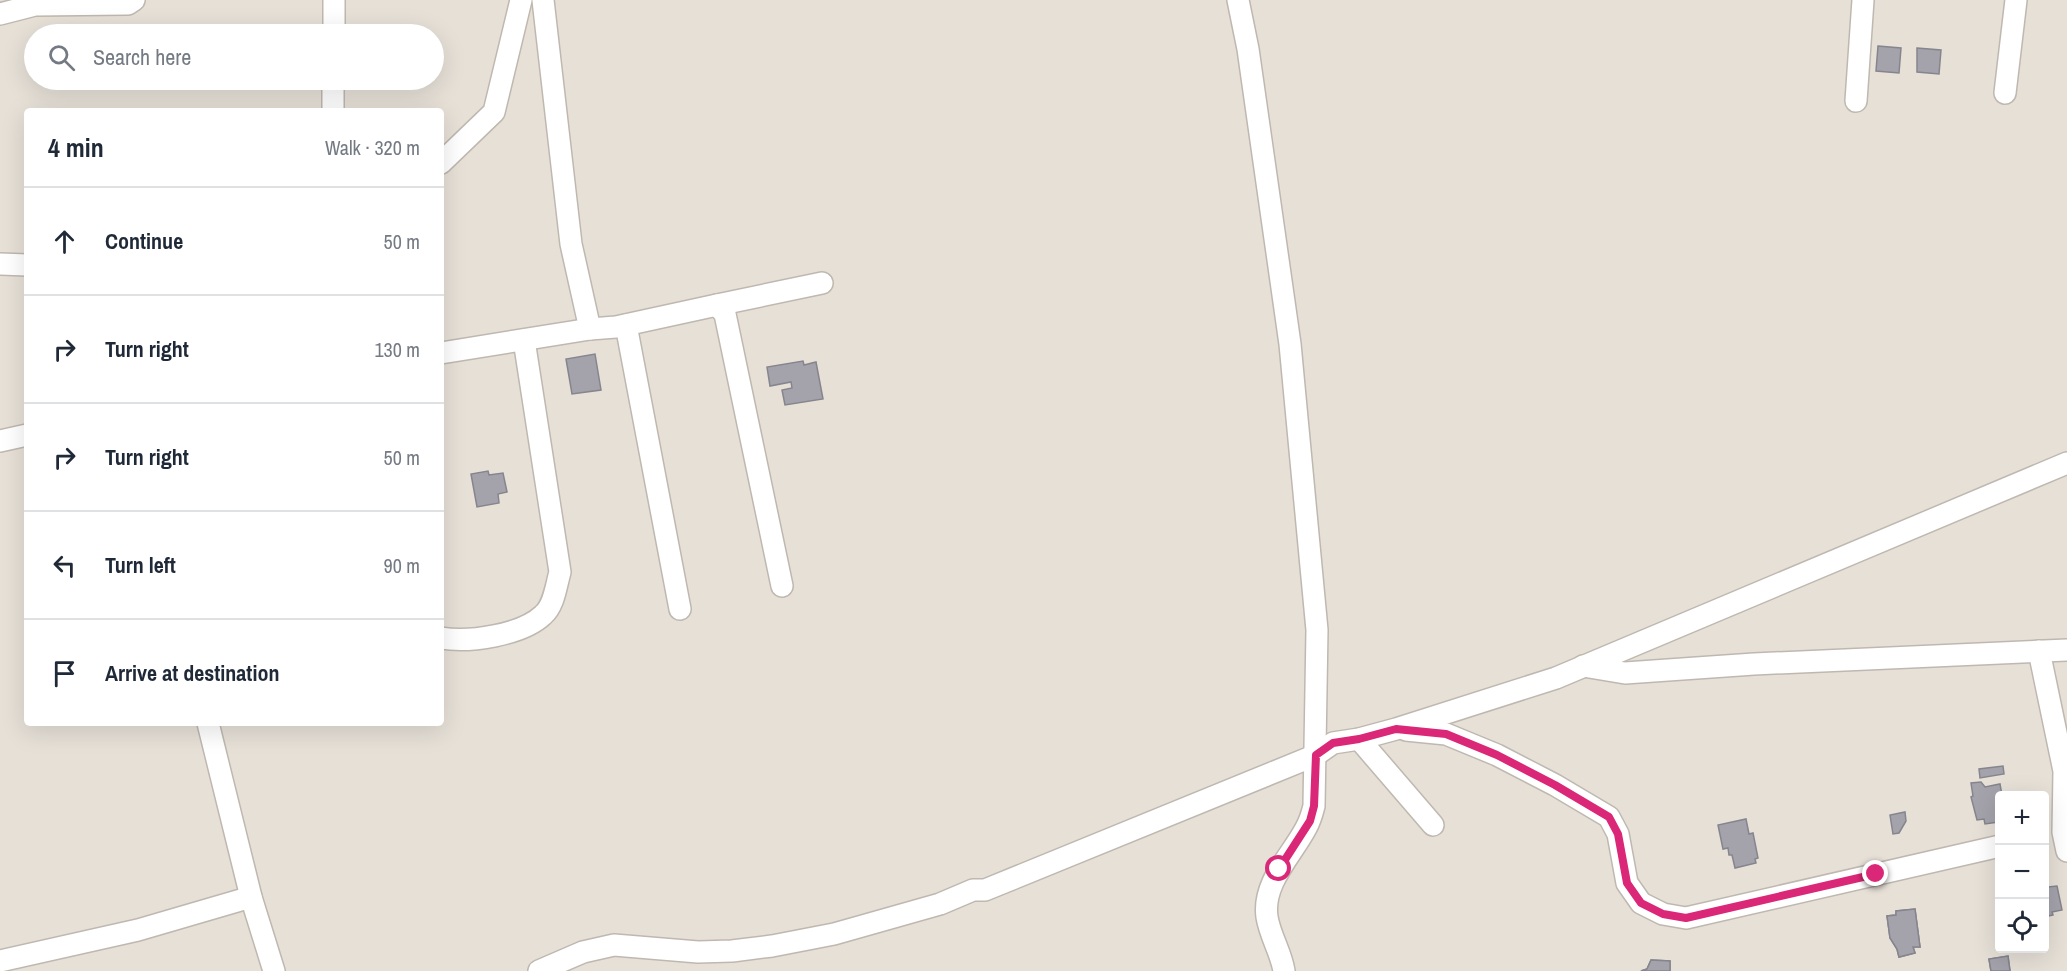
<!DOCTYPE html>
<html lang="en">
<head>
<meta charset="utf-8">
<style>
  :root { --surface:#fff; --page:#f6f6f7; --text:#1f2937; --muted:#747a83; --line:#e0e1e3 }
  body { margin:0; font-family:"Archivo Narrow",sans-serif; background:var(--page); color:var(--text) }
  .controls { position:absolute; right:18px; bottom:18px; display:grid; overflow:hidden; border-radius:6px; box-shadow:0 6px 24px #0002 }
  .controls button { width:54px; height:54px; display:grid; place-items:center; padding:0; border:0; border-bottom:2px solid var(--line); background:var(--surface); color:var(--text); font:30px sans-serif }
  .stop { position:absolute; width:18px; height:18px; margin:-14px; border:4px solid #db2777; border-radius:50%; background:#fff }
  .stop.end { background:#db2777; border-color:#fff; box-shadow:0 2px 6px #0008 }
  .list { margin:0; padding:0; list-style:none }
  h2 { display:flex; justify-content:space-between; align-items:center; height:78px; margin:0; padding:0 24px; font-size:26px }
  h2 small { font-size:20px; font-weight:400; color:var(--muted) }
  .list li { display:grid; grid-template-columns:39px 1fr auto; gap:18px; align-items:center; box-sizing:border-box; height:108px; padding:0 24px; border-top:2px solid var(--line) }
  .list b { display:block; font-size:22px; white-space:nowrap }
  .list em { font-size:20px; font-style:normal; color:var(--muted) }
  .icon { flex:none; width:33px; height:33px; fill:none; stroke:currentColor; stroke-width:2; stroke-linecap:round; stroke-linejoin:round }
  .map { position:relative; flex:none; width:2067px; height:971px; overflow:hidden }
  .search { position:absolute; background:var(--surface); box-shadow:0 6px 24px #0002; left:24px; top:24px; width:420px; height:66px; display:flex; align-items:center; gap:15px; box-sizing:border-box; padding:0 21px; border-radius:33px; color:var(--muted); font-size:22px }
  .panel { position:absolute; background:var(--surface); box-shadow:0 6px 24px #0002; left:24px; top:108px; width:420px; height:618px; border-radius:6px }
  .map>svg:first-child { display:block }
</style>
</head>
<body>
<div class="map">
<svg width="2067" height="971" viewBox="0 0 2067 971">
  <rect width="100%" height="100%" fill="#e6e0d7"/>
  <g fill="#a4a3ac" stroke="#86858e" stroke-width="1.5">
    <polygon points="1878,46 1901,48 1899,73 1876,71"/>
    <polygon points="1917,48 1941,50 1939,74 1917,72"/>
    <polygon points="595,354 601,390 572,394 566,359"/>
    <polygon points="803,361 804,365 816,362 823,399 785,405 782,390 792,388 791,382 770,386 767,367"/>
    <polygon points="488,471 489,475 503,473 507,492 498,494 499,503 477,507 471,474"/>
    <polygon points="2003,766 2004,774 1980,778 1979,769"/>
    <polygon points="1981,782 1985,787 2000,784 2002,795 1999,795 1998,822 1985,824 1984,819 1977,820 1971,797 1973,796 1971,783"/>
    <polygon points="1905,812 1906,821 1899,833 1893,834 1890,815"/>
    <polygon points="1746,819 1749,834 1753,833 1758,858 1755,859 1756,863 1735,868 1732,855 1729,855 1728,848 1723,849 1718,825"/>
    <polygon points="2044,879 2047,879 2048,887 2057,886 2062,910 2052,912 2053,915 2044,917"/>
    <polygon points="1915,909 1920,947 1913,947 1915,953 1899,957 1897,949 1890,938 1887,916 1896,915 1896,911"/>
    <polygon points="1915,909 1920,947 1913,947 1915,953 1899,957 1897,949 1890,938 1887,916 1896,915 1896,911"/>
    <polygon points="2008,956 2010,971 1991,971 1989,959"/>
    <polygon points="2008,956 2010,971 1991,971 1989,959"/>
    <polygon points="1651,960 1670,961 1670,971 1641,971 1647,969"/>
    <polygon points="1651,960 1670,961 1670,971 1641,971 1647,969"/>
  </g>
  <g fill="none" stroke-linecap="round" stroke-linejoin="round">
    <g stroke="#bfb8b0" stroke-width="24">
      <g id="minor">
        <polyline points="543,0 571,244 590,329"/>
        <path d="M1238,0l10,49 42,295 27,286 -3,176c-2,8 -4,15 -8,22 -14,27 -44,55 -39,89 3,19 14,35 17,54"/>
        <polyline points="0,14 35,5 128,4 134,0"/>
        <polyline points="334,34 334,0"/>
        <polyline points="2005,93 2016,0"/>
        <polyline points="1856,101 1863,0"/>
        <polyline points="333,111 333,80"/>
        <polyline points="441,163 494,112 521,0"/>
        <polyline points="0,264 27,265"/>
        <polyline points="717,305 822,283"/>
        <polyline points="626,325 680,609"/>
        <polyline points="441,353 590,329 616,327 717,305 725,314 782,586"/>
        <polyline points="0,441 27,435"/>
        <path d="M441,638c28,5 81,-3 102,-23 11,-9 13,-29 17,-43l-36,-232"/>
        <polyline points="2039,651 2064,771 2063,832 2067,851"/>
        <polyline points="1583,666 1625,673 1754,664 2067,650"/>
        <polyline points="208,723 251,897 274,971"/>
        <polyline points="1406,730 1446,734 1497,755 1555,785 1609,817 1618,834 1627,883 1641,903 1663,914 1686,918 2000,846"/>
        <polyline points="1359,739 1433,825"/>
        <polyline points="0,961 138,930 251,897"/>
        <polyline points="539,971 583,952 614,945 698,952 732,951 772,946 834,934 940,904 973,890 985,890 1316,755 1333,743 1359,739 1396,729 1556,678 2067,463"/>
      </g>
    </g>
    <use href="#minor" stroke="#fff" stroke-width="21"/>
  </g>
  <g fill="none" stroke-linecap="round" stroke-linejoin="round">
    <polyline stroke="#db2777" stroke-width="8" points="1279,869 1310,821 1314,806 1316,755 1333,743 1359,739 1396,729 1446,734 1497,755 1555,785 1609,817 1618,834 1627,883 1641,903 1663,914 1686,918 1876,874"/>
  </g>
</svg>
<div class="controls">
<button>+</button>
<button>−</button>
<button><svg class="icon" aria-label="locate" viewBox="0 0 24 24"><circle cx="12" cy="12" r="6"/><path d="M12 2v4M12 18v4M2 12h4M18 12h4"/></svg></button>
</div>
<div class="stop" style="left:1279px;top:869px"></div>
<div class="stop end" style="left:1876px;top:874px"></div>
<div class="search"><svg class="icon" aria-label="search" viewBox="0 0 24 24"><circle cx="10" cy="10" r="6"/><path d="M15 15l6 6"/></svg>Search here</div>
<section class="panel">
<h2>4 min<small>Walk · 320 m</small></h2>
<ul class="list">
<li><svg class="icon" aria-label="ahead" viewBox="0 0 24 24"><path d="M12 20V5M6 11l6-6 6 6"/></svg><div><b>Continue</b></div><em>50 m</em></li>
<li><svg class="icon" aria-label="right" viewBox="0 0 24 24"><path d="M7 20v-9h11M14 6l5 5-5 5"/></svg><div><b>Turn right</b></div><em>130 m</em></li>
<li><svg class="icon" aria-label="right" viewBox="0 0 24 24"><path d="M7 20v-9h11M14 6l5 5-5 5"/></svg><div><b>Turn right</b></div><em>50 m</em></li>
<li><svg class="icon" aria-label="left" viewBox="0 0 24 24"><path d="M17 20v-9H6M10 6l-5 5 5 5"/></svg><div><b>Turn left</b></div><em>90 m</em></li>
<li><svg class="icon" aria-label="arrive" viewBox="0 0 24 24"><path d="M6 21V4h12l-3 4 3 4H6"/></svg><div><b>Arrive at destination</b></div></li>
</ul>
</section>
</div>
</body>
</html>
